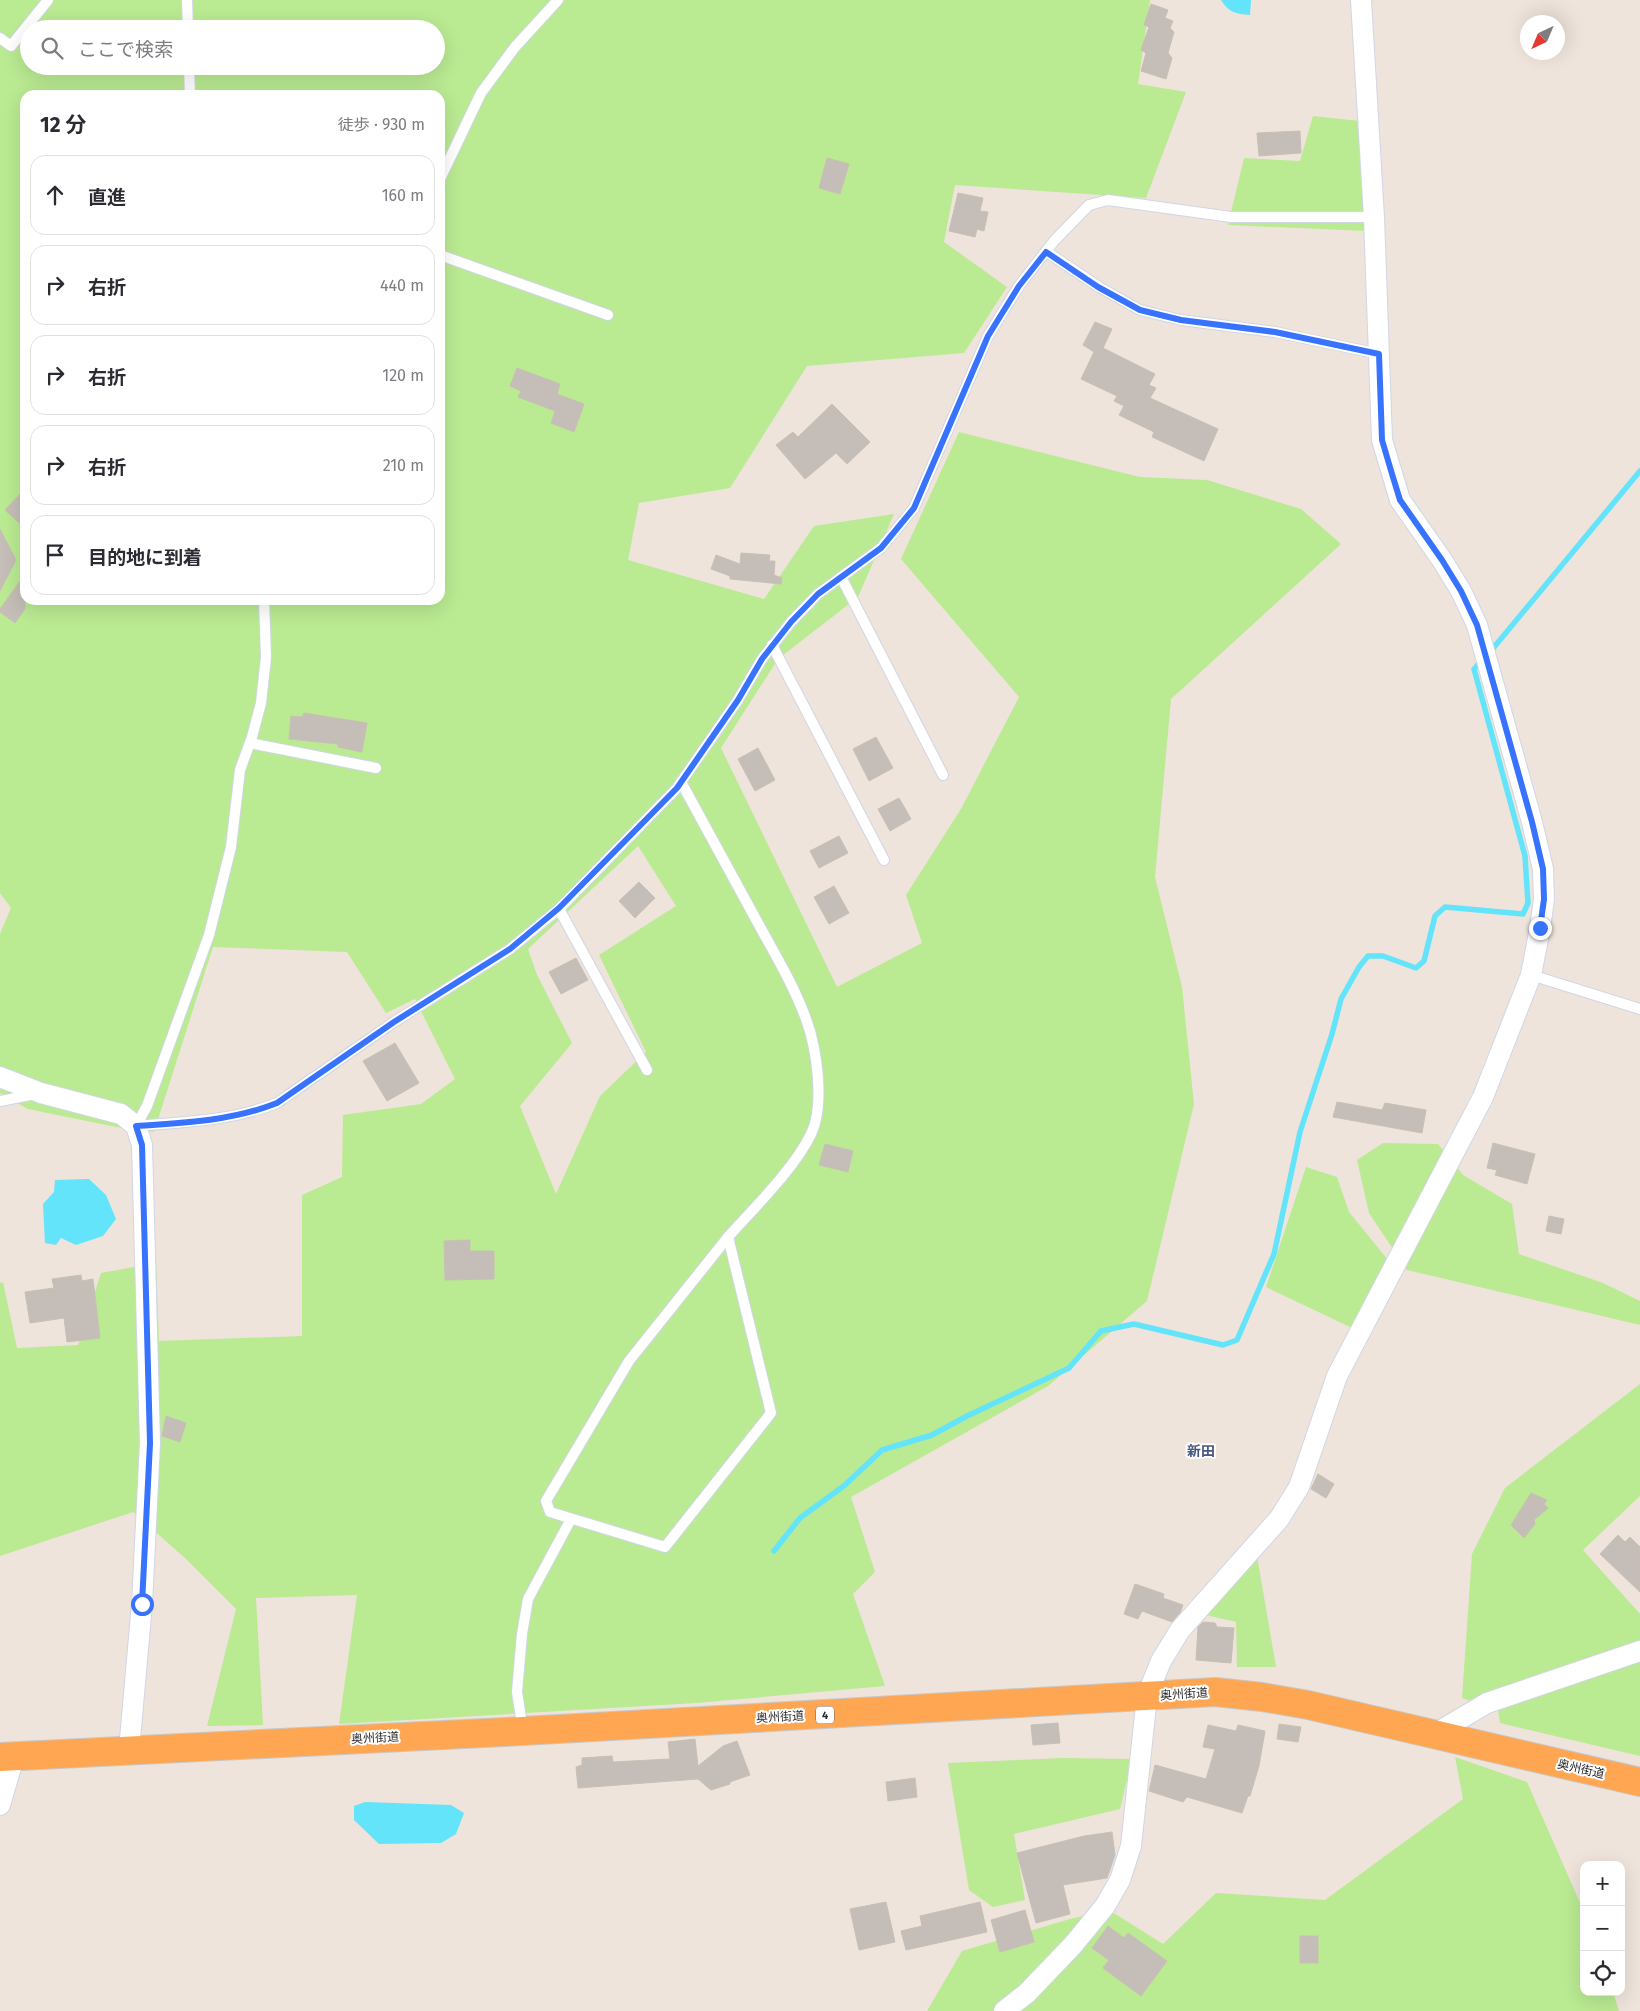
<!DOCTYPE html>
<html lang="ja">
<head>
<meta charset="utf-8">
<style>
  :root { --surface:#fff; --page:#f2f2f3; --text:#2b2b33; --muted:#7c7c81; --line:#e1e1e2 }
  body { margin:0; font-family:"Fira Sans","Noto Sans JP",sans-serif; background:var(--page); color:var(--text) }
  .controls { position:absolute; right:15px; bottom:15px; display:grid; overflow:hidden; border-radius:10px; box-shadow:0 5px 20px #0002 }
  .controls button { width:45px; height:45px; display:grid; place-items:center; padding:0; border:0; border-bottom:1px solid var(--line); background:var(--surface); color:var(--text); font:25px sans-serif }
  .compass { position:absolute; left:1520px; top:15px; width:45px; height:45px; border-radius:50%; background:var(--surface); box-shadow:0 5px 20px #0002; rotate:224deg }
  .stop { position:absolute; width:15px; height:15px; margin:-11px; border:4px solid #3773ff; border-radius:50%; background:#fff }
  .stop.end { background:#3773ff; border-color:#fff; box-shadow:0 1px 5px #0008 }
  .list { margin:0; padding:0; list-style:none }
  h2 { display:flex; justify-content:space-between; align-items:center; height:65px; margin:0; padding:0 20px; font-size:21px }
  h2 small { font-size:16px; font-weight:400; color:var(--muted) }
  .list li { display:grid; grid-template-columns:32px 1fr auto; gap:15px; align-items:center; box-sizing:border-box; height:80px; margin:0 10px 10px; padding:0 10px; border:1px solid var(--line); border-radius:15px }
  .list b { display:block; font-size:19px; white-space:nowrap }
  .list em { font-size:16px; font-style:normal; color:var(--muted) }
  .icon { flex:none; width:28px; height:28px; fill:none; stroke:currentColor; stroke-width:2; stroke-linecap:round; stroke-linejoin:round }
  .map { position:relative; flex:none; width:1640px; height:2011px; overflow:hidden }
  .search { position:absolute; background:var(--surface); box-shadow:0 5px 20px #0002; left:20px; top:20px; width:425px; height:55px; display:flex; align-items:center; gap:12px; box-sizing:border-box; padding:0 18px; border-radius:28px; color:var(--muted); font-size:19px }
  .panel { position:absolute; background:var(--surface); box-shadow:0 5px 20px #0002; left:20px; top:90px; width:425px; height:515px; border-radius:15px }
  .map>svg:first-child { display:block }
</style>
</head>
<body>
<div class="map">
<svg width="1640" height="2011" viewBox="0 0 1640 2011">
  <rect width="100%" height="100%" fill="#eee4db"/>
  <g fill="#baea92" fill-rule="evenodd">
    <path d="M0,0h1150l-12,84 48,8 -40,106 -191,-13 -11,57 63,45 -43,66 -157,13 -77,122 -91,15 -11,57 136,39 50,-73 80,-12 -36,83 -80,62 -57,89 116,239 85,-44 -16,-48 55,-86 58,-112 -118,-138 58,-127 181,45 67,3 94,29 40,35 -170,155 -16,178 27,110 12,117 -47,197 -99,85 -197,111 24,75 -22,22 32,92 -189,17 -357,21 18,-129 -101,3 7,127 -56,1 29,-117 -50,-50 -53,-47 -133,44v-273l3,-1 14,66 61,-3 23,-72 55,-10 3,78 143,-5v-141l40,-18 1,-62 78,-11 34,-25 -40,-80 -29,14 -39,-61 -134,-5 -59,185 -38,-5 -88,-18 -28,-16v-159l11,-26 -11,-15zM29,29h407v37h-407zM25,95h415v505h-415zM638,846l38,60 -77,49 47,97 -46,44 -44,98 -36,-88 52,-63 -35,-68 -9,-26z"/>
    <polygon points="1313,116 1360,121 1366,231 1228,225 1244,158 1300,161"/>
    <polygon points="1383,1143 1438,1144 1463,1175 1512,1204 1519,1254 1603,1283 1640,1301 1640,1325 1407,1270 1369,1213 1357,1160"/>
    <polygon points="1306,1167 1337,1177 1349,1212 1388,1260 1352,1328 1266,1287"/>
    <polygon points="1640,1384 1640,1496 1583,1550 1640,1614 1640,1756 1500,1723 1498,1711 1462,1698 1472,1554 1505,1488"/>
    <polygon points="1257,1556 1276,1667 1237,1667 1236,1622 1206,1615"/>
    <polygon points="1455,1757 1527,1782 1584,1912 1584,1992 1613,1992 1619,2011 927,2011 962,1951 1070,1919 1109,1910 1163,1944 1216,1893 1325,1900 1463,1799"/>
    <polygon points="1064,1758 1132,1759 1120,1809 1014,1834 1025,1900 993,1907 969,1890 948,1763"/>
  </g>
  <g fill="#63e4fa">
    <path d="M1221,0h30l-1,15c-14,-1 -22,-3 -29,-15z"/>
    <polygon points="89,1179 106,1195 116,1219 103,1236 76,1245 61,1238 56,1245 45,1243 43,1204 54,1192 55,1180"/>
    <polygon points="365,1802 451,1805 464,1813 456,1834 441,1843 379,1844 354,1820 354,1806"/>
  </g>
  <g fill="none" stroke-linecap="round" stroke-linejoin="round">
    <g stroke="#63e4fa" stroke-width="5.5">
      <polyline points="1490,652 1640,471"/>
      <polyline points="774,1551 800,1518 845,1485 882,1450 932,1435 967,1416 1069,1368 1101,1331 1134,1324 1223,1345 1237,1340 1274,1254 1300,1132 1332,1034 1341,999 1359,967 1368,956 1383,956 1416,968 1424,961 1435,916 1445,907 1523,914 1528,903 1525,856 1474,669 1482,660"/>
    </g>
  </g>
  <g fill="#c5beb8" stroke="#c9c0b4">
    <polygon points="1151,4 1168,10 1165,18 1173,21 1170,28 1174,32 1168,53 1172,58 1166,79 1141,71 1146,53 1141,50 1149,27 1144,25"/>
    <polygon points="1300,131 1301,153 1259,156 1257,133"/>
    <polygon points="827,158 849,164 840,194 819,188"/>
    <polygon points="958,193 983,198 980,211 988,212 984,231 977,229 975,237 949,231"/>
    <polygon points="1095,322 1112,329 1103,348 1155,374 1149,385 1156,388 1150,398 1218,429 1204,461 1152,437 1154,432 1119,415 1124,406 1114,401 1117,396 1081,379 1094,352 1083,345"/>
    <polygon points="517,368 560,384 557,394 584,404 574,432 551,423 555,411 518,397 521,391 510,386"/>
    <polygon points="832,404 870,442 847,464 836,453 805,479 776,445 793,432 798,437"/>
    <polygon points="25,489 25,528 5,510"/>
    <polygon points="0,529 16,560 0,591"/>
    <polygon points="741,553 770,555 769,561 775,561 774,575 782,578 781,584 730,579 730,576 711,569 716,555 740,564"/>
    <polygon points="25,574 25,609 15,623 0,612 0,609"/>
    <polygon points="304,713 367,723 362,752 338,747 338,744 289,739 291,716 302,717"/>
    <polygon points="876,737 893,768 869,781 853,749"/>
    <polygon points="758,748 775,780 755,791 738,759"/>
    <polygon points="899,798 911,819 890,831 878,809"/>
    <polygon points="839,836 848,853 819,868 810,851"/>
    <polygon points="639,882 655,898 635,918 619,901"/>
    <polygon points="834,886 849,913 829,924 814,897"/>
    <polygon points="576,958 588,980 561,994 549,972"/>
    <polygon points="395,1043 419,1083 387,1101 363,1061"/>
    <polygon points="1337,1102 1382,1110 1385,1103 1426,1110 1422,1133 1333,1117"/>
    <polygon points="1493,1143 1535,1154 1527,1184 1495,1175 1497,1170 1487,1168"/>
    <polygon points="825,1144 853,1151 848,1172 819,1165"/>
    <polygon points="1549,1216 1564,1219 1561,1234 1546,1231"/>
    <polygon points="470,1240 470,1251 494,1251 494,1279 445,1280 444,1241"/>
    <polygon points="81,1275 82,1281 93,1279 100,1338 67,1342 64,1318 30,1323 25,1292 54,1288 52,1279"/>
    <polygon points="166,1416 186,1423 180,1442 162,1436"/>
    <polygon points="1318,1474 1334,1484 1326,1498 1311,1489"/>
    <polygon points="1531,1493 1547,1500 1544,1504 1548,1508 1534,1520 1535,1524 1524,1538 1511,1525"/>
    <polygon points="1618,1535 1625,1542 1630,1537 1640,1547 1640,1592 1600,1554"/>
    <polygon points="1135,1584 1164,1594 1163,1598 1183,1605 1180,1613 1172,1622 1142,1611 1138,1619 1124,1614"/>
    <polygon points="1203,1622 1215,1623 1217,1627 1234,1628 1231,1663 1196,1660 1198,1627"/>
    <polygon points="1058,1723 1060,1743 1033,1745 1031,1725"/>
    <polygon points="1279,1724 1301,1727 1298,1742 1277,1739"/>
    <polygon points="1208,1725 1236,1731 1238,1725 1265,1731 1259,1766 1250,1796 1248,1796 1242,1813 1187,1797 1183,1802 1149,1791 1155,1765 1206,1779 1215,1749 1203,1747"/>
    <polygon points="695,1739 698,1766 723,1746 737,1741 750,1775 730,1782 730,1784 711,1790 698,1779 578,1788 576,1767 582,1765 582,1758 612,1756 613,1762 670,1759 668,1742"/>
    <polygon points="915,1778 917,1797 888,1801 886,1782"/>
    <polygon points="1112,1832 1115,1855 1107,1878 1063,1885 1070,1914 1036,1923 1017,1853 1084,1836"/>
    <polygon points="886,1902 895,1942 859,1950 850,1909"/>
    <polygon points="980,1902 987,1932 906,1950 901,1931 922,1926 920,1916"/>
    <polygon points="1025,1910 1034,1942 1000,1952 991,1920"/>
    <polygon points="1108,1926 1124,1938 1128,1933 1167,1961 1141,1996 1103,1968 1109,1960 1092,1948"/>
    <rect x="1300" y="1936" width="18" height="27"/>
  </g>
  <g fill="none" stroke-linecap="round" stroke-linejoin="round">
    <g stroke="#d0d6e5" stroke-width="12">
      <g id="service">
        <polyline points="187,0 188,29"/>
        <polyline points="0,38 11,46 48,0"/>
        <polyline points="189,66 190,95"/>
        <polyline points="440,179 481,93 515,47 558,0"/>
        <polyline points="1047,252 1099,287 1140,310 1181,320 1275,332 1379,354"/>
        <polyline points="440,255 608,315"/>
        <polyline points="841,577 943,775"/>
        <polyline points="772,645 884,860"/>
        <polyline points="250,743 376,768"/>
        <path d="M681,782c26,48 52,95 78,143 17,31 35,61 47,94 11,30 19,87 5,115 -16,34 -58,75 -83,103"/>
        <polyline points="559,909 647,1070"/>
        <polyline points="1531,975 1640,1009"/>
        <polyline points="0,1101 35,1094"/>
        <path d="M136,1126c47,-4 96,-5 141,-23l117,-81 116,-73 49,-40 118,-121 61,-88 24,-41 29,-37 27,-28 63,-46 33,-40 74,-172 31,-50 35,-45 35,-36 19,-5 123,17h143"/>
        <polyline points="136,1126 147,1106 209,935 231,847 240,770 252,737 261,703 266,657 264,600"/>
        <polygon points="728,1237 771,1413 665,1547 550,1512 546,1501 629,1361"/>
        <polyline points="523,1731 517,1692 522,1634 528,1599 571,1519"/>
      </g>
    </g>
    <g stroke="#d0d6e5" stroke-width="22">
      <g id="minor">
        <polyline points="0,1077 41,1093 121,1114 136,1126 142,1145 150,1443 142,1604 129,1750"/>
        <polyline points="1433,1735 1487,1703 1640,1651"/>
        <polyline points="0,1805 14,1757"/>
        <polyline points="1004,2011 1027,1993 1073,1945 1105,1906 1120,1880 1131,1846 1147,1696 1161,1661 1180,1630 1279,1519 1299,1487 1337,1376 1483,1097 1531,975 1540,928 1544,899 1543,869 1532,822 1477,625 1461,591 1442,560 1400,500 1382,440 1374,217 1361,0"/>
      </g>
    </g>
    <g stroke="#c8c8c8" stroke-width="30">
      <polyline id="trunk" points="0,1757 523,1731 1215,1692 1262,1697 1308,1705 1640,1782"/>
    </g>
    <use href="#service" stroke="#fff" stroke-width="10"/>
    <use href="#minor" stroke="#fff" stroke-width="20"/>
    <use href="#trunk" stroke="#fea652" stroke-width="28"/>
  </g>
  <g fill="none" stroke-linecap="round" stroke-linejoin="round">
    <path stroke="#3773ff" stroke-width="6" d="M142,1604l8,-161 -8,-298 -6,-19c47,-3 96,-5 141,-23l117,-81 116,-73 49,-41 118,-120 61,-88 24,-41 29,-37 27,-28 63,-46 33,-40 74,-172 31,-50 27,-34 52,35 42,23 41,10 94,12 104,22 3,86 10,34 8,26 42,60 19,31 16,34 55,197 11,47 1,30 -4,29"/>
  </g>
  <g text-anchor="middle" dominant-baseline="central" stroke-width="4" stroke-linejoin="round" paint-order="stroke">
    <rect fill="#fff" stroke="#6a6a6a" stroke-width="1" x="816" y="1706.5" width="18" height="17" rx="4"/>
    <g font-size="11" font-weight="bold" fill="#2a2a2a">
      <text x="825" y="1715">4</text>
    </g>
    <g font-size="12" fill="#2a2a2a" stroke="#fff">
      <text transform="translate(1184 1694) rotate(-4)">奥州街道</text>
      <text transform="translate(780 1717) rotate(-3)">奥州街道</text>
      <text transform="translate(375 1738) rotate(-3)">奥州街道</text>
      <text transform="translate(1581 1769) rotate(13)">奥州街道</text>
    </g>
    <g font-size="14" font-weight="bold" fill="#465780" stroke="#fff">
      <text x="1201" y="1451">新田</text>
    </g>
  </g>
</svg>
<div class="controls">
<button>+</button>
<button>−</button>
<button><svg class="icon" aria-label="locate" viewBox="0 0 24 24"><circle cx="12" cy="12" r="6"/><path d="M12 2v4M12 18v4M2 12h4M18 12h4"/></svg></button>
</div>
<svg class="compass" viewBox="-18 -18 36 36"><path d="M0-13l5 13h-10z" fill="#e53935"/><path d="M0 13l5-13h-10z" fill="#7c7c81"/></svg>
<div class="stop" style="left:142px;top:1604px"></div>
<div class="stop end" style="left:1540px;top:928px"></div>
<div class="search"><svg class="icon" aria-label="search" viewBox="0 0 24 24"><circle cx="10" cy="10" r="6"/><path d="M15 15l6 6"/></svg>ここで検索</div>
<section class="panel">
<h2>12 分<small>徒歩 · 930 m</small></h2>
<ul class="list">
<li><svg class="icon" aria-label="ahead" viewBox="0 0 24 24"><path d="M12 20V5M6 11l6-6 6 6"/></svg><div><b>直進</b></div><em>160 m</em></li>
<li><svg class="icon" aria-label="right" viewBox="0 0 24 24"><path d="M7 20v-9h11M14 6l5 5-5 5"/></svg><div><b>右折</b></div><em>440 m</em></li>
<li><svg class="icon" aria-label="right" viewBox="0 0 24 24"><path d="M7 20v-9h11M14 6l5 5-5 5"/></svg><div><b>右折</b></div><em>120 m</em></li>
<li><svg class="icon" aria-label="right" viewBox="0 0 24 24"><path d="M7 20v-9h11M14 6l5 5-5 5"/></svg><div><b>右折</b></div><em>210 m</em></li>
<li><svg class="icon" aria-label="arrive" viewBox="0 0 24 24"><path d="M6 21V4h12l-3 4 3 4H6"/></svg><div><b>目的地に到着</b></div></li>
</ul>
</section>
</div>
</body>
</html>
